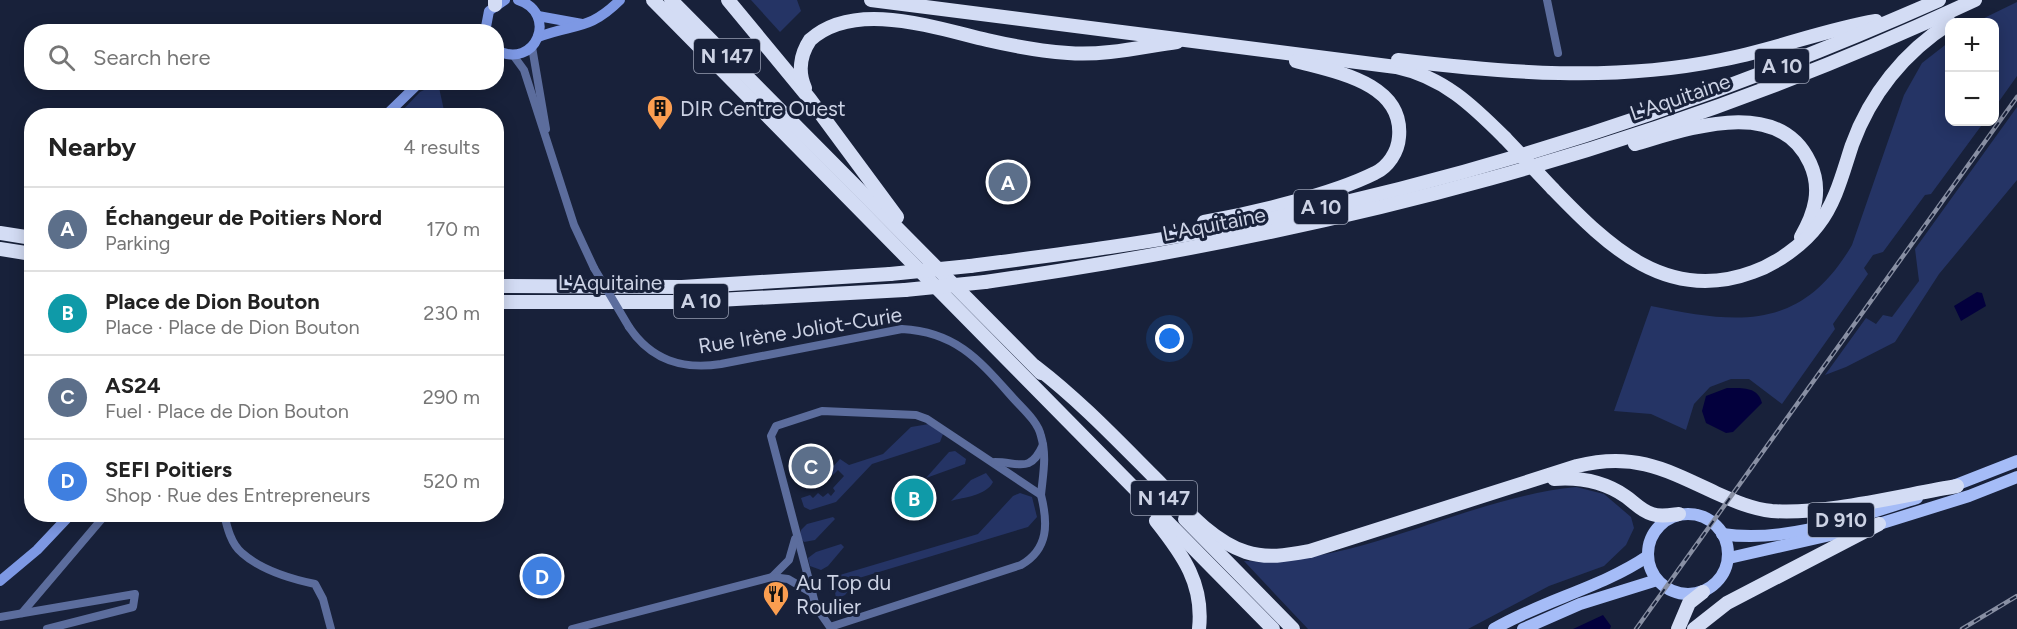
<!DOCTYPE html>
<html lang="en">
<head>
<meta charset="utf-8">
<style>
  :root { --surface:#fff; --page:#f6f6f6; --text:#222; --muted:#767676; --line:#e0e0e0; --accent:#d93025 }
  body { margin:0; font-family:Figtree,sans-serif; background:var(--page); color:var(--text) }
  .controls { position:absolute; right:18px; top:18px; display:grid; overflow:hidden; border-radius:12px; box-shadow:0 3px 15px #0003 }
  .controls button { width:54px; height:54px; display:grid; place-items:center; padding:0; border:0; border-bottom:2px solid var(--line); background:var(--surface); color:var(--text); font:30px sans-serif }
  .you { position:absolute; left:1170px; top:339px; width:21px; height:21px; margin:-15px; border:4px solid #fff; border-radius:50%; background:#1a73e8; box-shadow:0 0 0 9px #1a73e833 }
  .badge { display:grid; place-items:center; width:39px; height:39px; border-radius:50%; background:var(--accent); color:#fff; font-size:20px; font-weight:700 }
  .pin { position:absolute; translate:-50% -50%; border:3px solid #fff; box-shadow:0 2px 6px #0006 }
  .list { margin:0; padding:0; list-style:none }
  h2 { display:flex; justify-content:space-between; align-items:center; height:78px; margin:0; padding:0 24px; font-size:26px }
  h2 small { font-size:20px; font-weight:400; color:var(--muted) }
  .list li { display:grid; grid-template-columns:39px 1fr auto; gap:18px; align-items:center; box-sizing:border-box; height:84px; padding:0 24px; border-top:2px solid var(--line) }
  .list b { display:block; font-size:22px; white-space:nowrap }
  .list p { margin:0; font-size:20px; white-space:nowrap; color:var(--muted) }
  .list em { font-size:20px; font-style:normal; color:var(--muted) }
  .icon { flex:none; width:33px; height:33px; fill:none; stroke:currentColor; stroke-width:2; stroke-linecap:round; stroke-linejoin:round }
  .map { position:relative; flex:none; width:2017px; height:629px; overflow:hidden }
  .search { position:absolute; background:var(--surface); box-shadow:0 3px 15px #0003; left:24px; top:24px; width:480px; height:66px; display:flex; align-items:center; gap:15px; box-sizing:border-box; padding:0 21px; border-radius:24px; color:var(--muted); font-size:22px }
  .panel { position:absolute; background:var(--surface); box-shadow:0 3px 15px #0003; left:24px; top:108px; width:480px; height:414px; border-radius:24px }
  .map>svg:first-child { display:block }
</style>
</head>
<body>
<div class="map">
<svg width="2017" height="629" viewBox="0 0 2017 629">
  <rect width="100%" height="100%" fill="#18213a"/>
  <g fill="#253465">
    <polygon points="751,0 797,0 801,11 780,32"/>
    <polygon points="2017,2 2017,76 1995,107 1994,22 1976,22"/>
    <path d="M1949,42l1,80h34l-53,72 -6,1 -42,57 -10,3 -9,13 4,6 -35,50 2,5 -53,75 -33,-25h-18l-21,8 -16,17 -8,26 -35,-16 -37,-3 37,-105c87,18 150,26 201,-61l52,-150 18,-32z"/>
    <polygon points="438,83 445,115 398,115 420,92"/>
    <polygon points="2017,107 2017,180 1939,274 1895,342 1846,367 1825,375 1866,318 1876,324 1883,315 1892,317 1919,281 1915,249"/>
    <polygon points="929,424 943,434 940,442 872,464 836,502 810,510 804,507 801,498 810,495 813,498 818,493 823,497 828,493 831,496 835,491 833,488 844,476 838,470 833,475 829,471 840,459 849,465 883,454 911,427"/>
    <polygon points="955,451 966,459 965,464 926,478 949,452"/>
    <path d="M986,473l7,9c-7,14 -29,15 -42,19l20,-21z"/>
    <path d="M1576,487l28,7 27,23 3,11 -8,17 -22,21 -55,20 -81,43h-160l-64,-68c115,6 220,-63 332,-74z"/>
    <polygon points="1020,493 1032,497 1037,517 1028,527 859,578 845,595 836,599 833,577 978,534 1013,496"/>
    <polygon points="833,517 835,519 815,540 804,542 800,537 801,530 807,524"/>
    <polygon points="841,544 844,547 828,566 821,570 810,566 808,558 816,552"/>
  </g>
  <g fill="#03003d">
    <polygon points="1977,292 1982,293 1986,306 1961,321 1954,306"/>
    <path d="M1727,388c14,0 31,-2 35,15l-29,29 -7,1 -20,-10 -4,-12 4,-15z"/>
    <polygon points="1603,615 1611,626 1610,629 1573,629"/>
  </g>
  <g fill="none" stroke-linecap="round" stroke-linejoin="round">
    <g stroke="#5c6d9d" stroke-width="8">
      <polyline points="1547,0 1558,53"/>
      <polyline points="532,47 546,129"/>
      <polyline points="513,55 524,70 574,225 594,268"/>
      <path d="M629,327c22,33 53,43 92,37l181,-35c55,3 78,32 112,70 10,11 24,23 27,37 6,20 2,38 0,59"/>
      <path d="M822,411l94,4 11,4 114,76c7,28 8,54 -20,70l-191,62 -14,-20 -45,-171 5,-10z"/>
      <path d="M995,462c24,0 35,12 48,-17"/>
      <path d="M224,514c3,13 7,30 18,39 19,17 49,26 73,31l8,15 8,30"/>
      <polyline points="772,577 789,560 795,539"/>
      <polyline points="22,613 106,514"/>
      <polyline points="0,617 135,594 133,607 47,629"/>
      <polyline points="572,629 772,577 788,579 812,593"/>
    </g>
    <g stroke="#7d98e4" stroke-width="10">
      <polyline points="538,16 582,24"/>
      <polyline points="485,32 489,11 505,0"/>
      <path d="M538,37c37,-14 51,-6 82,-37"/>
      <path d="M496,50c40,21 63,-37 22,-50"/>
      <polyline points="385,116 420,82"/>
      <polyline points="0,581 37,550 71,514"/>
    </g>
    <g stroke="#a5bcf7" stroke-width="12">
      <polyline points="1948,488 2017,461"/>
      <circle cx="1688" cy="554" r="40"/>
      <path d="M1722,534c64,10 134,-17 195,-36"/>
      <polyline points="1729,558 1879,524 1969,496 2017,477"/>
      <path d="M1494,629c49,-29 107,-41 154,-73"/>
      <polyline points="1523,629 1580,604 1657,580"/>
    </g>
    <g stroke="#d3dcf4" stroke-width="14">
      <polyline points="495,0 495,5"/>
      <polyline points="653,0 1273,629"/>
      <polyline points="671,0 1041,373"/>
      <polyline points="728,0 809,98 897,217"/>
      <path d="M871,0l525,67c47,10 76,38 109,71"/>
      <path d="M1398,60c109,13 215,22 323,0 53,-10 102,-30 155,-39"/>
      <path d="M805,88c-7,-16 -5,-33 5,-48 44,-40 122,-13 177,0 26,6 55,11 81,13 36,3 74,-6 109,-11"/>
      <path d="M1635,144c52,-15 144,-49 175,19 12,26 5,50 -9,74"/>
      <path d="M1553,189c55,57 114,115 200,83 23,-8 50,-27 65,-47 18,-23 25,-53 34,-80 18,-50 52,-93 98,-122"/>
      <path d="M1204,222c49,-9 127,-27 171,-49 13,-6 23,-21 24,-36 5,-54 -63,-65 -103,-76"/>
      <polyline points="0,233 32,238"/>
      <polyline points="0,249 32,254"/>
      <path d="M970,266c92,-12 185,-24 276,-42 238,-48 470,-125 693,-224"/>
      <path d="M985,282c344,-49 674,-133 990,-282"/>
      <polyline points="496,286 682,287 890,274"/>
      <polyline points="496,302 681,302 905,290"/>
      <path d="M1036,367c43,33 80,72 118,110 26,26 55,63 92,75 21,7 42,3 64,-1l267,-85c57,-14 88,3 139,27 18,8 36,16 56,18 53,4 130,-16 185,-25"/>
      <path d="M1554,479c26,-2 49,2 71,17 9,6 16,15 27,18 8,3 18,1 27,0"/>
      <polyline points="1185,519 1293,629"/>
      <path d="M1156,521c27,34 48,63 43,108"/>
      <polyline points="1678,629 1689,603 1703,592"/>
      <polyline points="1694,629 1727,603 1879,524"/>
    </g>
    <g stroke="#888fa3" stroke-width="4.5">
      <g id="rail">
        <polyline points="1636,629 2017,97"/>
        <polyline points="1962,629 2017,596"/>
      </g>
    </g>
    <use href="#rail" stroke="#18213a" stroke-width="2" stroke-dasharray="7" stroke-linecap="butt"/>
    <polyline stroke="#5c6d9d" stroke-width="8" points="594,268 629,327"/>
    <g stroke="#d3dcf4" stroke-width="14">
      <polyline points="1505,138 1553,189"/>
      <polyline points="890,274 970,266"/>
      <polyline points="905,290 985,282"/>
    </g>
  </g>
  <defs>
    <g id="building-pin" transform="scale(1.35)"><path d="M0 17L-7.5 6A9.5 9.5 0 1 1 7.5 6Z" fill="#fb9e50" stroke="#18213a"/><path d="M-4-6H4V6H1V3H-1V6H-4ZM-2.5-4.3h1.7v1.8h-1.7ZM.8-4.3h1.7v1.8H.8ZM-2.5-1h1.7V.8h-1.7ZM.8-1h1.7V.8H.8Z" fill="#111"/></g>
    <g id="restaurant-pin" transform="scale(1.35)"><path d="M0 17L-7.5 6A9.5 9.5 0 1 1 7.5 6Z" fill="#fb9e50" stroke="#18213a"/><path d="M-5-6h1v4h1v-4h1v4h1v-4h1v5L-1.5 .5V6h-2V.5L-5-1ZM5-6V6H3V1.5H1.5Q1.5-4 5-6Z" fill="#111"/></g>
  </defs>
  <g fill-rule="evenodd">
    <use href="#building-pin" x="660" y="108"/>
    <use href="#restaurant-pin" x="776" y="594"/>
  </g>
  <g text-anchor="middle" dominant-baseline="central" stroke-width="6" stroke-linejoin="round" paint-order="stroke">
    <g fill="#18213a" stroke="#969db1" stroke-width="1.5">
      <rect x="694" y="39" width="66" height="34" rx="4.5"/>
      <rect x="1755" y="49" width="54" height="34" rx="4.5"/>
      <rect x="1294" y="190" width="54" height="34" rx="4.5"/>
      <rect x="674" y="284" width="54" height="34" rx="4.5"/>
      <rect x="1131" y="481" width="66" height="34" rx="4.5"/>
      <rect x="1808" y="503" width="66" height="34" rx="4.5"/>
    </g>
    <g font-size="20" font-weight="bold" fill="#ccd2e4">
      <text x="727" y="56">N 147</text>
      <text x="1782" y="66">A 10</text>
      <text x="1321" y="207">A 10</text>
      <text x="701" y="301">A 10</text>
      <text x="1164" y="498">N 147</text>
      <text x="1841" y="520">D 910</text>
    </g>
    <g font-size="21" fill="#ccd2e4" stroke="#18213a">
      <text transform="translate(1680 97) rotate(-19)">L'Aquitaine</text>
      <text transform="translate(1214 224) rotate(-11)">L'Aquitaine</text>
      <text x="610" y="282">L'Aquitaine</text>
      <text transform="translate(800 330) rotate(-9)">Rue Irène Joliot-Curie</text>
    </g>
    <g font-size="21" fill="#ccd2e4" stroke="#18213a" text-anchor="start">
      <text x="680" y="108">DIR Centre Ouest</text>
      <text x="796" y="582">Au Top du<tspan x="796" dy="24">Roulier</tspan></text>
    </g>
  </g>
</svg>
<div class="controls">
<button>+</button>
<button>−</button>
</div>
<div class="you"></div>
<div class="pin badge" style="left:1008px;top:182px;background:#5c6f8a">A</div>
<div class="pin badge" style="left:914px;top:498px;background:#0f9aa8">B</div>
<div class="pin badge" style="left:811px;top:466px;background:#5c6f8a">C</div>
<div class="pin badge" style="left:542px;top:576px;background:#3f7fe0">D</div>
<div class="search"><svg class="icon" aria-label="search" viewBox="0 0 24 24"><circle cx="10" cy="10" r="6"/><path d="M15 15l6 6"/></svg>Search here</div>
<section class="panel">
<h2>Nearby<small>4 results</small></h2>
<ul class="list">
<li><span class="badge" style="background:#5c6f8a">A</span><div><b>Échangeur de Poitiers Nord</b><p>Parking</p></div><em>170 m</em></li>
<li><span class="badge" style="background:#0f9aa8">B</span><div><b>Place de Dion Bouton</b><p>Place · Place de Dion Bouton</p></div><em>230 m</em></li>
<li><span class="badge" style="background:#5c6f8a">C</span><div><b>AS24</b><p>Fuel · Place de Dion Bouton</p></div><em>290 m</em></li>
<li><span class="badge" style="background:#3f7fe0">D</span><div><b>SEFI Poitiers</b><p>Shop · Rue des Entrepreneurs</p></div><em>520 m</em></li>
</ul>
</section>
</div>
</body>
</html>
